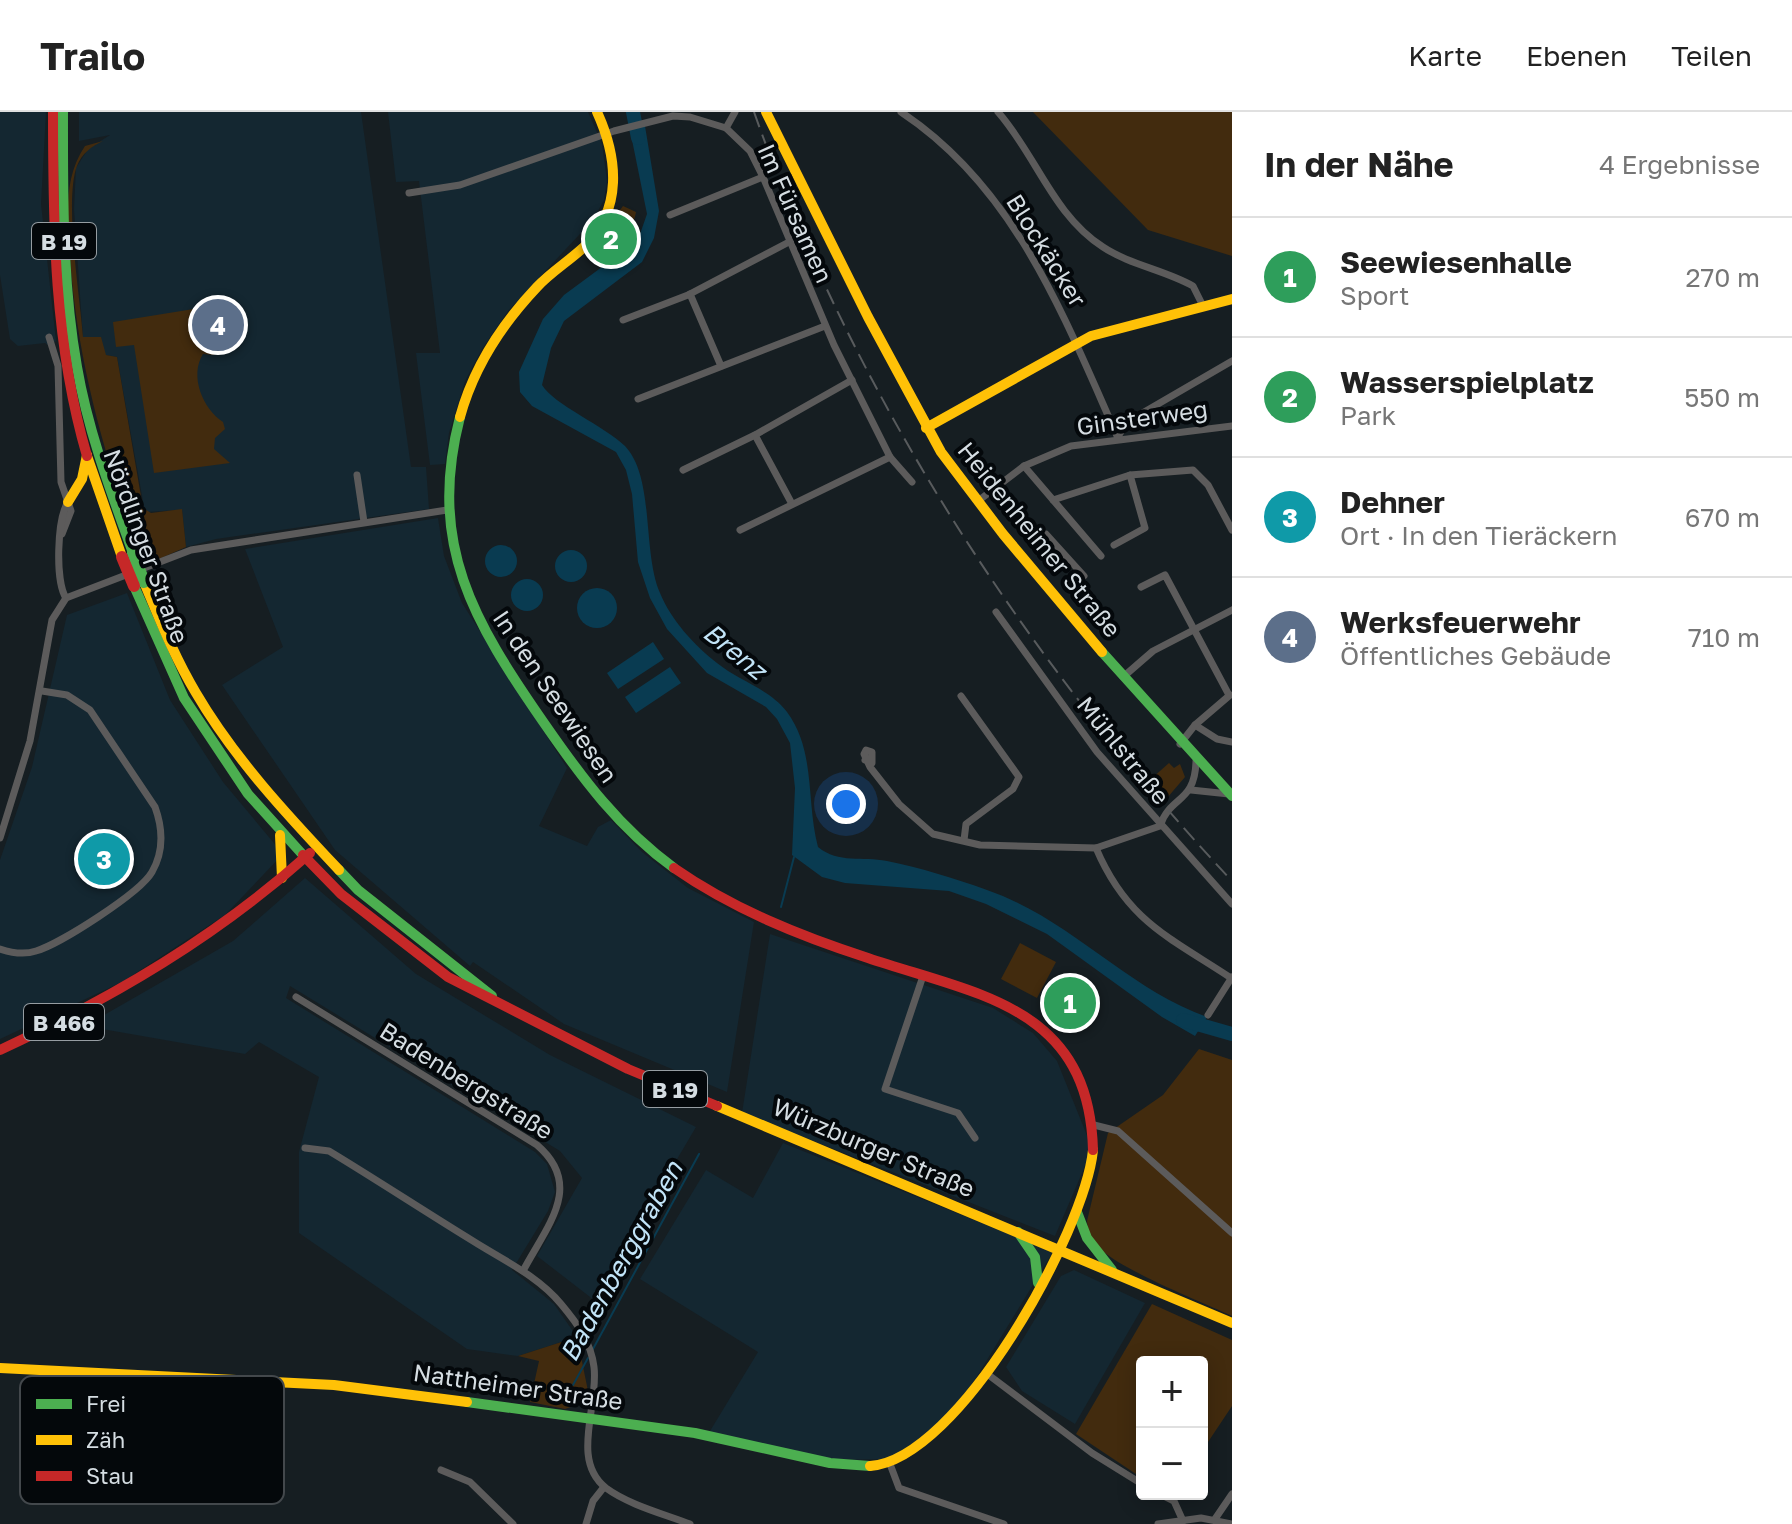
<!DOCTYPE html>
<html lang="de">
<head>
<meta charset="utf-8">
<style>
  :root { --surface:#fff; --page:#f6f6f6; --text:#222; --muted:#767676; --line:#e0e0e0; --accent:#111827 }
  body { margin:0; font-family:"Golos Text",sans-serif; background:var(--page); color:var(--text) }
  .controls { position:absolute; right:24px; bottom:24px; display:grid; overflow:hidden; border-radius:8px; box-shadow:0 4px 20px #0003 }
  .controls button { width:72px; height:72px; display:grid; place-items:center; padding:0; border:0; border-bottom:2px solid var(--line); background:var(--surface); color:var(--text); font:40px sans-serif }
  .you { position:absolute; left:846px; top:692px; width:28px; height:28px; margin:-20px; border:6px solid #fff; border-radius:50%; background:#1a73e8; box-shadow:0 0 0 12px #1a73e833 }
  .badge { display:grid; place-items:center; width:52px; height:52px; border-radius:50%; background:var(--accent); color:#fff; font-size:26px; font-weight:700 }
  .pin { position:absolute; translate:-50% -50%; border:4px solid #fff; box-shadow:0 2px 8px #0006 }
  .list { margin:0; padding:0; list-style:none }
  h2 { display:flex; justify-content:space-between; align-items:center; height:104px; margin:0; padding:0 32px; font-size:34px }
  h2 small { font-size:26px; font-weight:400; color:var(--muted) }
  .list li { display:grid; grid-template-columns:52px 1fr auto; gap:24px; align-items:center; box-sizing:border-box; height:120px; padding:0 32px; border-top:2px solid var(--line) }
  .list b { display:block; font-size:30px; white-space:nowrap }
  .list p { margin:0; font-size:26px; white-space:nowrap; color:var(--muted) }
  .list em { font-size:26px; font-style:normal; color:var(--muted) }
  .map { position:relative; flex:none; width:1232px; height:1412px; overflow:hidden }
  header { display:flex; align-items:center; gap:48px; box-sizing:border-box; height:112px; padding:0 40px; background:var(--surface); border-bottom:2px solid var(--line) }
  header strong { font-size:38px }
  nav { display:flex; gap:44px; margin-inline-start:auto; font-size:28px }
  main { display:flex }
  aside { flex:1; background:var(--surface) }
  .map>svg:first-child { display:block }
</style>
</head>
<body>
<header>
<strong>Trailo</strong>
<nav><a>Karte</a><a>Ebenen</a><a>Teilen</a></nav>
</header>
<main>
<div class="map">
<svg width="1232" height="1412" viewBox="0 0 1232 1412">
  <rect width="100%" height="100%" fill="#161e22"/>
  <g fill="#142731">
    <polygon points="0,0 46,0 41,92 56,229 49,234 45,231 18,234 10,227 0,163"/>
    <polygon points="79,0 361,0 411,355 426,355 429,397 216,427 186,435 182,398 145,400 117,245 106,243 83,226 74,97 76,56 88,37 110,23 79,29"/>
    <polygon points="388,0 588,0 602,32 607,69 604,88 593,108 508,199 482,237 465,269 449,321 445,352 430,353 416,241 440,241 419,69 396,70"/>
    <polygon points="438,406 444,444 462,491 567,656 539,714 587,734 598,715 611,708 642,740 688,776 754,810 727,980 564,912 473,850 470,854 335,738 222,573 283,535 245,437"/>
    <polygon points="127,481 170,588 223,670 283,742 225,803 122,870 0,927 0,748 32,655 67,503"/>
    <polygon points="305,766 416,862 550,943 696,1015 594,1188 537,1144 582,1066 560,1039 290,874 286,886 535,1040 547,1052 555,1080 548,1099 512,1158 554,1192 577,1225 518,1244 467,1237 299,1121 299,1040 319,965 259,930 245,942 85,914 233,829"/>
    <polygon points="770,822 993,896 1033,921 1057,949 1088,1026 1088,1047 1055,1124 742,1001"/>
    <polygon points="783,1031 1053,1140 960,1292 927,1324 887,1347 834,1348 707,1324 758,1240 640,1167 706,1058 753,1086"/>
    <polygon points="1074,1158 1145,1191 1075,1312 1022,1279 1006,1255 1061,1164"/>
  </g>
  <g fill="#422b0e">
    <polygon points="1033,0 1232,0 1232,144 1148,118"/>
    <path d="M103,29c-12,6 -21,12 -26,25 -13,34 3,131 6,171h18l5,18 11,2 26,151 8,5 31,-4 4,38 -43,19c-36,-104 -65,-197 -73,-308 -2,-38 -8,-78 15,-112z"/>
    <path d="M623,94l13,6c-4,23 -20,34 -37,48l-4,-16z"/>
    <path d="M206,195l8,48 -11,-1c-14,22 0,55 20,68l2,7 -10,9 -1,11 16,14 -76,10 -20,-128 -18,2 -3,-25z"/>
    <polygon points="1169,651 1174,656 1180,652 1185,665 1167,686 1151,667"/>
    <polygon points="1020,831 1056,850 1037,886 1001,867"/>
    <path d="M1199,937l33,11v256c-32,-15 -117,-48 -137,-72 -6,-8 -7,-14 -8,-23l21,-88 55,-38z"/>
    <polygon points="1152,1192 1232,1228 1232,1294 1202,1339 1202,1250 1142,1250 1142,1366 1076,1322"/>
    <polygon points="577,1225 588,1279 585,1290 565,1297 530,1290 539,1249 518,1244"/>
  </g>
  <g fill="#093b51">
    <path d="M645,14l14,85 -5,27 -12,24 -78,59 -13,27 -9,37c11,19 64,42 83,61 30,32 17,105 35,147 11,27 34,52 57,70 22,18 53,26 70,49 29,39 19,90 31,135 21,17 44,9 69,14 34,7 67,17 100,29 84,29 139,98 220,127l-12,19 -33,-19 -115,-83 -61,-30 -37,-13 -104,-8 -23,-6 -30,-22 3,-67 -5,-45 -13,-24 -11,-12 -59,-34 -40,-44 -17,-31 -12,-36 -6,-68 -6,-24 -10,-18 -84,-46 -12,-14 -1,-20 24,-53 21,-24 65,-48 11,-13 7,-20 -17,-84z"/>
    <circle cx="501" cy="449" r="16"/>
    <circle cx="571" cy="454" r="16"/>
    <circle cx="527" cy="483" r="16"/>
    <circle cx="597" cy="496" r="20"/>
    <polygon points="653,530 664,547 618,577 607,561"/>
    <polygon points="670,555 681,571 636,601 625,585"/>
  </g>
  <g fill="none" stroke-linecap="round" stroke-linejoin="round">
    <g stroke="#093b51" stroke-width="2">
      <polyline points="781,795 794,745"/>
      <polyline points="593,1237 699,1042"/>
      <polyline points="573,1273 588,1246"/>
    </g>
    <g stroke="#093b51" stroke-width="14">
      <polyline points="633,0 638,26"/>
      <polyline points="1183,908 1232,922"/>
    </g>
    <g stroke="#5c5b5b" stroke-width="7">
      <path d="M901,0c115,76 163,205 217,326"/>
      <path d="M998,0c38,43 55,103 105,135 27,18 62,23 90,39l10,20"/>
      <polyline points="726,16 735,0"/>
      <polyline points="409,81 460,73 614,19 673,4 690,5 726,16 750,39 763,65 834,233 890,345 912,370"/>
      <polyline points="670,103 763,65"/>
      <polyline points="690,182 721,254"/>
      <polyline points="623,208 688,183 789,130"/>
      <polyline points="49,225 58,254 61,370 71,399 62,422"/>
      <polyline points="638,287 825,214"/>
      <polyline points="755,323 792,392"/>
      <polyline points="1119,323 1127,310 1232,249"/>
      <polyline points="1024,354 1101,444"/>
      <polyline points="683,358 755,323 852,268"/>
      <polyline points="357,363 364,410"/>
      <polyline points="995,375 1036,421 1046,422 1084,464"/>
      <polyline points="1053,388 1130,363 1193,358 1208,373 1232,418"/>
      <polyline points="978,389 1024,354 1071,334 1232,314"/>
      <polyline points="740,418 890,345"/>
      <polyline points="1114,433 1145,416 1130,363"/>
      <polyline points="1141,475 1165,463 1229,583"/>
      <path d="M66,486c-11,-17 -9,-79 2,-96"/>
      <polyline points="996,500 1097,640 1232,792"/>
      <polyline points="1123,565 1153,539 1232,498"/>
      <polyline points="961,584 1019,665 1013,677 966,712 964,728"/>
      <polyline points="1195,613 1217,627 1232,630"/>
      <polyline points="1180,632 1195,613 1230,583"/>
      <path d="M865,648l7,3v-11l-6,-2 -2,4 6,13 29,37 34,30 47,11 116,3 64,-22c10,-31 35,-22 36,-65"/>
      <polyline points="1191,678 1229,682"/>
      <polyline points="0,726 30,629 52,508 66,486 191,438 447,398"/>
      <path d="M1096,736c31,73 73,89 135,130"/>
      <path d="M0,837c12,4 24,6 36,2 24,-7 104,-58 116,-79 12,-21 11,-43 3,-65l-65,-97 -23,-15 -25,-4"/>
      <polyline points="923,864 885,977 958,1001 975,1026"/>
      <path d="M296,885l241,148c48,41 9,82 -14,126"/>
      <polyline points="1208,903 1232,865"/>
      <polyline points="1094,1013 1118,1019 1232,1121"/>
      <path d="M305,1036l24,3c48,29 95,60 144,90 30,19 65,35 88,63 16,19 30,38 33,63 5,39 -24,93 12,121 23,17 58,26 84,36"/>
      <polyline points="986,1261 1092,1341 1142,1372"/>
      <polyline points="890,1352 899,1376 1004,1412"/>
      <polyline points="441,1358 470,1370 513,1412"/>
      <polyline points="1160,1382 1174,1389 1183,1409"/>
      <polyline points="1215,1407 1232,1382"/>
      <polyline points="586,1412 593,1389 604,1375"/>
      <polyline points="1158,1412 1201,1406 1232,1412"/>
    </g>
    <g stroke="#4caf50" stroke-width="10">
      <path d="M63,0c0,85 -1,171 14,255 11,64 34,125 56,186"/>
      <path d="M460,305c-33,128 14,205 84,306 38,55 75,105 130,145"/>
      <polyline points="134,474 184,586 248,682 303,743"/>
      <polyline points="1102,540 1232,684"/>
      <polyline points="339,758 358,778 492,884"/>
      <polyline points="1077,1100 1087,1126 1112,1158"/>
      <polyline points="1018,1120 1035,1145 1038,1171"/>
      <polyline points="467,1290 695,1321 830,1351 870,1354"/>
    </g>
    <g stroke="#ffc107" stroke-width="10">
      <polyline points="766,0 868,205 941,340 1003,422 1102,540"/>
      <path d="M460,305c14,-51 42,-93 77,-130 14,-15 32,-26 47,-40 39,-38 34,-89 13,-135"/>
      <polyline points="926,316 1091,224 1232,187"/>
      <polyline points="87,344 122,445"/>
      <polyline points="68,390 82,367 87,343"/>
      <path d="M144,470c16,38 31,76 52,111 38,65 92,123 143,177"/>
      <polyline points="280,723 282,766"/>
      <polyline points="717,994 1232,1211"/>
      <polyline points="0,1256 334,1273 467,1290"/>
      <path d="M870,1354c89,-6 215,-235 223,-316"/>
    </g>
    <g stroke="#c62828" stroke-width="10">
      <path d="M53,0c0,117 1,231 34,344"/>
      <polyline points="303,743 341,782 448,865 628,957 717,994"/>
      <path d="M674,756c59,41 126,68 194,90 109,37 221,47 225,192"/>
      <path d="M0,938c114,-53 216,-113 310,-197"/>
    </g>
    <path stroke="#585b5d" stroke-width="2" stroke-dasharray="16 8" stroke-linecap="butt" d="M754,0c101,285 272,549 478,769"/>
    <polyline stroke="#4caf50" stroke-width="12" points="133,441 144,470"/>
    <polyline stroke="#c62828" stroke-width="12" points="122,445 134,474"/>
  </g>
  <g text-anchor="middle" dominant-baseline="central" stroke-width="8" stroke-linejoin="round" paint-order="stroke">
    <g fill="#04080b" stroke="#969da2" stroke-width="2">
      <rect x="32" y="111" width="64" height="36" rx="6"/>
      <rect x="24" y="892" width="80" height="36" rx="6"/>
      <rect x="643" y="959" width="64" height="36" rx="6"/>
    </g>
    <g font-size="22" font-weight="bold" fill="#d5dde2">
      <text x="64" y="129">B 19</text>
      <text x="64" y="910">B 466</text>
      <text x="675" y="977">B 19</text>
    </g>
    <g font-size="24" fill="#d5dde2" stroke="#04080b">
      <text transform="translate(796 101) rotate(66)">Im Fürsamen</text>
      <text transform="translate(1047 138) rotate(58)">Blockäcker</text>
      <text transform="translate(1142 305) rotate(-8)">Ginsterweg</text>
      <text transform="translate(1040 427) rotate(51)">Heidenheimer Straße</text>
      <text transform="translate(147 434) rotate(70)">Nördlinger Straße</text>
      <text transform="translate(556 584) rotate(56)">In den Seewiesen</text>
      <text transform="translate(1124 638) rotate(51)">Mühlstraße</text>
      <text transform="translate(467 968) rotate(32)">Badenbergstraße</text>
      <text transform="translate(874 1035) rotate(23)">Würzburger Straße</text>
      <text transform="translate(518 1274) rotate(8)">Nattheimer Straße</text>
    </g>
    <g font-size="26" font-style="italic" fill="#c2e4f8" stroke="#04080b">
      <text transform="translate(735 539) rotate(39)">Brenz</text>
      <text transform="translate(621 1149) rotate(-61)">Badenberggraben</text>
    </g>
  </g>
  <rect x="20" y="1264" width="264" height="128" rx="12" fill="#04080b" stroke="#43484c" stroke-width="2"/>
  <rect x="36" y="1287" width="36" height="10" fill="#4caf50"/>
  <rect x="36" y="1323" width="36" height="10" fill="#ffc107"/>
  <rect x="36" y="1359" width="36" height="10" fill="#c62828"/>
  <g font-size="22" fill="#d5dde2">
    <text x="86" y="1300">Frei</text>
    <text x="86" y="1336">Zäh</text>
    <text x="86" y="1372">Stau</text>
  </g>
</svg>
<div class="controls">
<button>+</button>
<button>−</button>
</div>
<div class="you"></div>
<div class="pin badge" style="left:1070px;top:891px;background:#2e9e5b">1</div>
<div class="pin badge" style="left:611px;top:127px;background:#2e9e5b">2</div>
<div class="pin badge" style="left:104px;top:747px;background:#0f9aa8">3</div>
<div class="pin badge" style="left:218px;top:213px;background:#5c6f8a">4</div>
</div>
<aside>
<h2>In der Nähe<small>4 Ergebnisse</small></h2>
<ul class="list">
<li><span class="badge" style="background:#2e9e5b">1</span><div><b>Seewiesenhalle</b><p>Sport</p></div><em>270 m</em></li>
<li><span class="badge" style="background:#2e9e5b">2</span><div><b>Wasserspielplatz</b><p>Park</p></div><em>550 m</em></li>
<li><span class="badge" style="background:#0f9aa8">3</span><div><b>Dehner</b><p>Ort · In den Tieräckern</p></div><em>670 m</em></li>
<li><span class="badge" style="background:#5c6f8a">4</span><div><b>Werksfeuerwehr</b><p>Öffentliches Gebäude</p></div><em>710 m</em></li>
</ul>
</aside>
</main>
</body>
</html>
